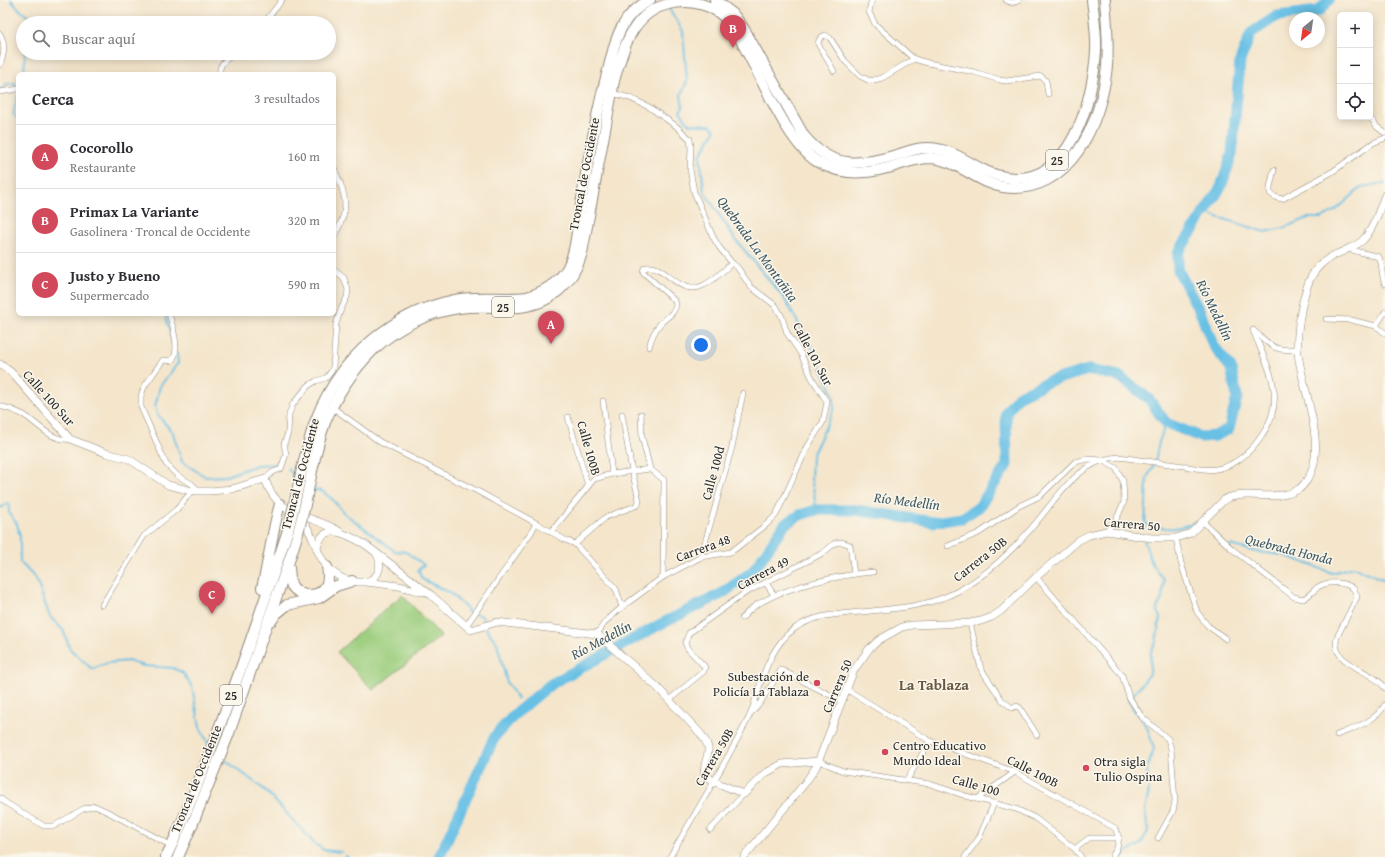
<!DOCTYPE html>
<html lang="es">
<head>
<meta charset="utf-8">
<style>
  :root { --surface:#fff; --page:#f2f2f3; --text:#2b2b33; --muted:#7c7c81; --line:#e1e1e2; --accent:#d1495b }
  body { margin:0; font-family:"Gentium Book Plus",serif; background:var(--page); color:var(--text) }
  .controls { position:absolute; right:12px; top:12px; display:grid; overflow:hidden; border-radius:6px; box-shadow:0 2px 10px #0003 }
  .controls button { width:36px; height:36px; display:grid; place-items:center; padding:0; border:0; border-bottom:1px solid var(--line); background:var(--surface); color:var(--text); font:20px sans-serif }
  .compass { position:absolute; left:1289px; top:12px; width:36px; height:36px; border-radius:50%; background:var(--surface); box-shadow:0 2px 10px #0003; rotate:209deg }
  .you { position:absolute; left:701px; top:345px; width:14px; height:14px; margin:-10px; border:3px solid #fff; border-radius:50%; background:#1a73e8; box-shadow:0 0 0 6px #1a73e833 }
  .badge { display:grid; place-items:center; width:26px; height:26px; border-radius:50%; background:var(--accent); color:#fff; font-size:13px; font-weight:700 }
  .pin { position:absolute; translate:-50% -33px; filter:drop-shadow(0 1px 2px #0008) }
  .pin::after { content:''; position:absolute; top:21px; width:14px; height:12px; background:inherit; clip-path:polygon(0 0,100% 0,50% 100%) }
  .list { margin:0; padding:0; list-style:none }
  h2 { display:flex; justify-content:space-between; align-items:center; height:52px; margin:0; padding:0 16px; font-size:17px }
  h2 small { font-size:13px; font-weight:400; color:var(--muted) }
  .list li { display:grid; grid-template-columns:26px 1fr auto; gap:12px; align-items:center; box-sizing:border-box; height:64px; padding:0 16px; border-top:1px solid var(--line) }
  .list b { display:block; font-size:15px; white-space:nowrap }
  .list p { margin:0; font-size:13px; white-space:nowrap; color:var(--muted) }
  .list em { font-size:13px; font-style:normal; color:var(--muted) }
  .icon { flex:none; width:22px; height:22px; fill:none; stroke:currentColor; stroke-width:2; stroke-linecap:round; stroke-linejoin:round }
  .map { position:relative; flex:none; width:1385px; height:857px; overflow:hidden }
  .search { position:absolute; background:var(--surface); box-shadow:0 2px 10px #0003; left:16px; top:16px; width:320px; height:44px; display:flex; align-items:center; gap:10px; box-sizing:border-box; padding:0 14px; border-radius:22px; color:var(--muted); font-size:15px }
  .panel { position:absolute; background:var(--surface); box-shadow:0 2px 10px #0003; left:16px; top:72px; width:320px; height:244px; border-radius:6px }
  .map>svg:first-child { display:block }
</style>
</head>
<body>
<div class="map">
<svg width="1385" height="857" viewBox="0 0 1385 857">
  <rect width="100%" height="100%" fill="#fbf7ec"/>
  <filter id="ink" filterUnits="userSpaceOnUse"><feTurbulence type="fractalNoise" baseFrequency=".025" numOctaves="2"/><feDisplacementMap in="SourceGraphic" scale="8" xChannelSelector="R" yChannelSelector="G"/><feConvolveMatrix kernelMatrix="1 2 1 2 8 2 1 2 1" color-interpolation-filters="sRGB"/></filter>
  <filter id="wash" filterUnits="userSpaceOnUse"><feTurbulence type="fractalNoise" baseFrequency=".012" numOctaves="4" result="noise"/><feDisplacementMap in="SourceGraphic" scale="16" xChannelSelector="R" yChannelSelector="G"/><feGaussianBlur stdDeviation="0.9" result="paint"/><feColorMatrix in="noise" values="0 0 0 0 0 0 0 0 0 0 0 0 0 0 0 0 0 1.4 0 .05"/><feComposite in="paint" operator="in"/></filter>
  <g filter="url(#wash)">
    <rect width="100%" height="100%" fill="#f4e5cb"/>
    <polygon fill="#9cce7e" stroke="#647c54" points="402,595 441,636 373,690 337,652"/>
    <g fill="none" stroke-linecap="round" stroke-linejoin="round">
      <g stroke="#68c0e5" stroke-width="2">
        <polyline points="11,0 18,8 33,21 34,23"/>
        <polyline points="668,7 683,31 687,81 681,95 683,107 680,111 689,124 710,125 715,130 700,156 704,191 735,239 784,298 813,349 834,396 834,409 812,456 811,479 814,492 816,510"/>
        <polyline points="24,74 25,53"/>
        <polyline points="0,89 3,89 6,84 15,83 16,87"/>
        <polyline points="18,95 13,114 18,119"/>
        <polyline points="1205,213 1265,232 1283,228 1308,218 1322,218 1336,210 1362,187 1378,184 1385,184"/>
        <polyline points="165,314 172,340"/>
        <polyline points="177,353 178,363 160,386 155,407 157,414 173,433 182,462 206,477 226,476 257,465 279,464"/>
        <polyline points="288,468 294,477"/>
        <polyline points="314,490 322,491 332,499 344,513 395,551 406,552 424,565 418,570 422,579 450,593 467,609 468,612 482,616 484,623"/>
        <polyline points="0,508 9,503 9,513 17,524 20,537 20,562 36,579 50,617 63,630 70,649 92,669 108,663 128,661 144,666 173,668 183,673 192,687 200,727 209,745"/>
        <path d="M1146,524c21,5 27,7 47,-1"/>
        <polyline points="1145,529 1147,478 1155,462 1159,442 1166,423"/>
        <polyline points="1230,545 1257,552 1284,555 1332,573 1353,567 1385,580"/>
        <polyline points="485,627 497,643 507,683 518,699"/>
        <polyline points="1138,716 1128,701 1150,674 1151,651 1156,642 1160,618 1157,608 1162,599 1164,580 1152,564 1144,540"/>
        <polyline points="225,760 265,790 315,844 324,850 341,852"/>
        <polyline points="346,856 347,857"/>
        <polyline points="1123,857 1125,853 1141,844 1148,831 1145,811 1149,790 1147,769 1154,748 1147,727 1141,719"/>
      </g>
      <polyline stroke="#68c0e5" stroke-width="11" points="439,857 495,736 515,714 551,684 659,625 723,593 753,571 785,524 800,515 816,510 856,510 933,522 962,518 979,507 1007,465 1006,412 1019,396 1050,381 1088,370 1119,376 1149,399 1166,423 1201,437 1215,436 1229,429 1237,397 1231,368 1213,345 1201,314 1178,270 1178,253 1221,187 1232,154 1240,61 1251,33 1277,16 1319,11 1329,0"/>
    </g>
  </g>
  <g filter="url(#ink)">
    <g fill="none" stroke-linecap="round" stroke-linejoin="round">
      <g stroke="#90887b" stroke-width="6">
        <g id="street">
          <polyline points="873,0 871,2 869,12 875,24 914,59 928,63 974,72 1000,80 1006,81 1041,76 1046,81 1048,94"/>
          <path d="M1006,0c4,3 8,4 13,0"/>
          <polyline points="264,23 282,0"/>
          <path d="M0,34c6,11 4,20 0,31"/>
          <path d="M834,71l-16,-27c1,-5 2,-7 7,-9l5,3 15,23 15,15 10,5 12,-3 32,-19"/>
          <path d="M220,74c-2,-11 8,-16 17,-21"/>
          <polyline points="0,92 18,89"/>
          <polyline points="612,93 630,98 649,107 676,126 690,139 691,148 690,169 694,192 713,237 719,247 732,263"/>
          <polyline points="1370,117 1377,127 1385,133"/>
          <path d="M334,168c13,30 16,40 0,69"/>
          <polyline points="1274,170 1270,187 1270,193 1275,197 1282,199 1332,172 1373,143 1385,138"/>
          <path d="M1348,249l31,8c4,8 2,19 6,27"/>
          <polyline points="1385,312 1376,326 1385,333"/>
          <path d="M169,314c4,11 12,40 2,47l-8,-1 -19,27 -3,9v11l25,57 12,12 14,8 7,7"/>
          <polyline points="1326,319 1351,320 1376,326"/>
          <path d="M1254,331c17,14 19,21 43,18"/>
          <polyline points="603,401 612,474"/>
          <path d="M0,406c8,2 16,5 24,9 14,9 28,27 46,24"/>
          <polyline points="332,407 380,442 479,492 536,523 532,531 466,626"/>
          <polyline points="641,414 642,437 650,469"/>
          <polyline points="568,417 588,486"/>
          <polyline points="265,479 273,472 281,469 286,454 284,444 288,433 289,414 293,404 308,386 316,381 326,378 331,372 333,367 336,324 341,309 347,297 348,290 344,278 334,270"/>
          <path d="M1202,521l30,28 62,48 9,2c6,-3 10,-8 15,-12 10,-7 28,-5 36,2l3,8 -20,40c-8,28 37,33 48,51"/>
          <polyline points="536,523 565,540 575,544 616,589 622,607"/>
          <polyline points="551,532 594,479 612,474 650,469 664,480 663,577"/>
          <polyline points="1176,538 1181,563 1197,612 1208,626 1226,639"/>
          <polyline points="575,544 606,517 638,505 639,500 632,471 622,414"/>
          <polyline points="948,546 979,533 1019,506 1040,496 1075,462 1088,459 1102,460 1116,468 1123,481 1124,502 1116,520 1106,531"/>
          <polyline points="701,557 732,447 743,393"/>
          <polyline points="1036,577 1122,675 1129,697 1142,717 1168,739 1171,749 1175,801 1173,811 1158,838"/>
          <polyline points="766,583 774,595"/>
          <polyline points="102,605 144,536 177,509 192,491"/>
          <path d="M742,618c5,-5 10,-11 16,-14 30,-18 81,-29 115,-32"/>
          <polyline points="970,623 981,669 1002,700 1012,708 1017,706 1020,708 1037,735"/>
          <path d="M597,634l8,-12 17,-15 41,-30 38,-20 30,-5 35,-27 10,-10 32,-69 15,-24 4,-20 -15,-24 -11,-24 -14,-21 -5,-16 -6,-11 -25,-19 -14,-20 -5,-4c-9,8 -18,18 -30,23 -25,11 -38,-26 -58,-18l-1,4 32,29 1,4c-2,10 -10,12 -16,19 -6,7 -9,15 -11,23"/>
          <polyline points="846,689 930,741 1015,772 1115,828 1119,838"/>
          <polyline points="669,700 704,671 705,667 688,649 685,643 689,633 745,593 823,553 835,543 842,542 850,545 854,574"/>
          <polyline points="753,711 760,703 781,670 842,701"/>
          <path d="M1337,735c17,-7 38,-13 48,-30"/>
          <polyline points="819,761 843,771 930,784 966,796 1016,809 1035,818 1075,849 1081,857"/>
          <polyline points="907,780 930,741"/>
          <polyline points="0,798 6,803 44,826 54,826 83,809 95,806 110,813 172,846"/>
          <polyline points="977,799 1015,772"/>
          <polyline points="710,830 744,794"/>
          <polyline points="1075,849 1089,838 1119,838"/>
          <path d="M670,857c26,-46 55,-92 79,-140 4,-8 6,-17 9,-26 7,-23 16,-47 36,-62 19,-14 43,-15 66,-17 32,-3 69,-5 98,-21 27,-15 50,-36 70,-59 24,-26 40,-59 75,-72 13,-5 23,-2 36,0 15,2 30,4 45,6 11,2 22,5 32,3 19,-3 34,-17 44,-31 29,-39 8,-69 -7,-108"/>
          <polyline points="965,857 979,838 994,803"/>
          <polyline points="1112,857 1117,848 1119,838"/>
        </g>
      </g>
      <g stroke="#90887b" stroke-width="8">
        <g id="secondary">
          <path d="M0,364l11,8 59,67 36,14 23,6 39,26 24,6h18l22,-2 33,-10c13,39 43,34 74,52"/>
          <path d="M301,518c14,16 15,42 33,55 11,9 39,16 45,-3 1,-5 1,-10 -2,-15"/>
          <path d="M317,548c7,-29 33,-12 49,-3l65,50 40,35 26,-8 100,12 59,52 44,47c15,19 5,20 4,40l9,8 31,13 20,-20 18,-10 37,-3"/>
          <polyline points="366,582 399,586 423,592"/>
          <path d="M744,857l61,-74 11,-16 38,-97 15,-21 10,-9 23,-13 10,-2 58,-2 11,-2 11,-4 9,-6 35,-34 43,-37 10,-5 17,-4 46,7h24l15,-5 34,-34c23,-10 52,4 74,-10 3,-2 5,-5 8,-9 22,-31 -5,-91 -9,-127 -2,-18 3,-48 9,-66 6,-19 18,-29 37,-36 6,-3 13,-6 18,-10 12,-12 17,-31 23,-46"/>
        </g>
      </g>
      <g stroke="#90887b" stroke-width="12">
        <g id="highway">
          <path d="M715,0l18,14 11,15 60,107c28,34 57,30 96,18 9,-3 17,-6 26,-6 31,-1 50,25 79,29 65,12 88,-77 91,-126 1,-17 -2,-34 -4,-51"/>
          <path d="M294,505c7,-30 12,-60 23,-88 24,-60 75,-104 138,-117 24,-5 48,0 72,-3 17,-5 32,-14 41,-30 9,-18 9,-42 13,-62 7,-45 15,-91 27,-135 4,-14 6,-30 14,-43 6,-12 16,-21 28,-27"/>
          <path d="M304,509c7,-30 11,-61 22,-89 11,-26 29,-52 49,-72 23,-21 53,-36 84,-40 20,-3 40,0 61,-1 31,-3 53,-24 62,-54l32,-172c9,-32 18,-69 55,-77 16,-4 35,-2 49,8 14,10 22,26 29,40 17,31 42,93 71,110 27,16 56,11 83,2 10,-3 19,-6 30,-6 27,2 46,25 72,29 67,10 99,-66 104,-121 2,-22 0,-44 -2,-66"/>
          <path d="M289,568c1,6 0,12 3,18 9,13 30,12 35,-3 2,-6 1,-10 0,-16"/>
          <path d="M262,588c7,-28 10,-56 18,-84"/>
          <polyline points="272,620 276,614 287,605 319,598 336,586 352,581"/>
          <path d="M166,857c15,-30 27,-61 39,-92 30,-78 57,-156 83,-235"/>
          <polyline points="178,857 193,823 228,736 289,561 298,533"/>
        </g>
      </g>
      <use href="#street" stroke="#fff" stroke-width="5"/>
      <use href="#secondary" stroke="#fff" stroke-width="7"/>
      <use href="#highway" stroke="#fff" stroke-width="10"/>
      <g stroke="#90887b" stroke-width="12" stroke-linecap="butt">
        <g id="highway-bridge">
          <polyline points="288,530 294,505"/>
          <polyline points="298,533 304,509"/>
        </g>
      </g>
      <use href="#highway-bridge" stroke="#fff" stroke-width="10"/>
    </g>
  </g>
  <g fill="#d1495b" stroke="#fbf7ec" stroke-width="1.5">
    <circle cx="817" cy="683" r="4"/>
    <circle cx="885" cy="752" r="4"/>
    <circle cx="1086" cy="768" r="4"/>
  </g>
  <g text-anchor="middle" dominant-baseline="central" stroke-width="3" stroke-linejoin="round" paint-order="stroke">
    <g fill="#fbf7ec" stroke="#696865" stroke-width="1">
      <rect x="1046" y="150" width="22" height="20" rx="3"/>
      <rect x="492" y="297" width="22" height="20" rx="3"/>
      <rect x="220" y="685" width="22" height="20" rx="3"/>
    </g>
    <g font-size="12" font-weight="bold" fill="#2b2b2b">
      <text x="1057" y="160">25</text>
      <text x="503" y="307">25</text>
      <text x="231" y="695">25</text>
    </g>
    <g font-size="13" fill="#2b2b2b" stroke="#fbf7ec">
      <text transform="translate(584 174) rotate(-79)">Troncal de Occidente</text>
      <text transform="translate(813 354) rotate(62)">Calle 101 Sur</text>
      <text transform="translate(49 398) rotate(48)">Calle 100 Sur</text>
      <text transform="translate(589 448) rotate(74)">Calle 100B</text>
      <text transform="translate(713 473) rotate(-75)">Calle 100d</text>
      <text transform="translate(300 474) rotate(-75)">Troncal de Occidente</text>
      <text transform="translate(1132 524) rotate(5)">Carrera 50</text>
      <text transform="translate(703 548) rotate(-20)">Carrera 48</text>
      <text transform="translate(980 559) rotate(-38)">Carrera 50B</text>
      <text transform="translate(763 573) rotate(-28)">Carrera 49</text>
      <text transform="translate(837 686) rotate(-67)">Carrera 50</text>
      <text transform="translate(714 757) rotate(-60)">Carrera 50B</text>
      <text transform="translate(1033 771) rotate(27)">Calle 100B</text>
      <text transform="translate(196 779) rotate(-68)">Troncal de Occidente</text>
      <text transform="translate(976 785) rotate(16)">Calle 100</text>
    </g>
    <g font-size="13" fill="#2b2b2b" stroke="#fbf7ec" text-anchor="start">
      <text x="809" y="676" text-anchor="end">Subestación de<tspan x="809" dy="15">Policía La Tablaza</tspan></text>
      <text x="893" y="745">Centro Educativo<tspan x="893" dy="15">Mundo Ideal</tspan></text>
      <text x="1094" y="761">Otra sigla<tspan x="1094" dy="15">Tulio Ospina</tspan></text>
    </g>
    <g font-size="14" font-style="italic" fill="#3d5863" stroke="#fbf7ec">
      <text transform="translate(758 249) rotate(54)">Quebrada La Montañita</text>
      <text transform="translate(1215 310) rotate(64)">Río Medellín</text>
      <text transform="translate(907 501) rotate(7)">Río Medellín</text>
      <text transform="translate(1289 549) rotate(14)">Quebrada Honda</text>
      <text transform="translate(601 640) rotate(-28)">Río Medellín</text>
    </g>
    <g font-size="15" font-weight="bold" fill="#69573f" stroke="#fbf7ec">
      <text x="934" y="684">La Tablaza</text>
    </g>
  </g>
</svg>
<div class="controls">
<button>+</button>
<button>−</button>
<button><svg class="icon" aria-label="locate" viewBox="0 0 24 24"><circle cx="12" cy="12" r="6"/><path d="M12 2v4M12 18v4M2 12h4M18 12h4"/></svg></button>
</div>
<svg class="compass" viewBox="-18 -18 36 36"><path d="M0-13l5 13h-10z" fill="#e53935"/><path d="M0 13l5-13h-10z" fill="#7c7c81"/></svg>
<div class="you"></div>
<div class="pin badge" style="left:551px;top:344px">A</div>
<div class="pin badge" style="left:733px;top:48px">B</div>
<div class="pin badge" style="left:212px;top:614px">C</div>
<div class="search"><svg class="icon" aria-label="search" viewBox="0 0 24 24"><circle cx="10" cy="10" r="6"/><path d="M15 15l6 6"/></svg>Buscar aquí</div>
<section class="panel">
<h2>Cerca<small>3 resultados</small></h2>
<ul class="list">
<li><span class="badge">A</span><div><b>Cocorollo</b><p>Restaurante</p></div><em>160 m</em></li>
<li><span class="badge">B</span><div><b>Primax La Variante</b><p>Gasolinera · Troncal de Occidente</p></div><em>320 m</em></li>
<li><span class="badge">C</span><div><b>Justo y Bueno</b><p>Supermercado</p></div><em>590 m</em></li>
</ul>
</section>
</div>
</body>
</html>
